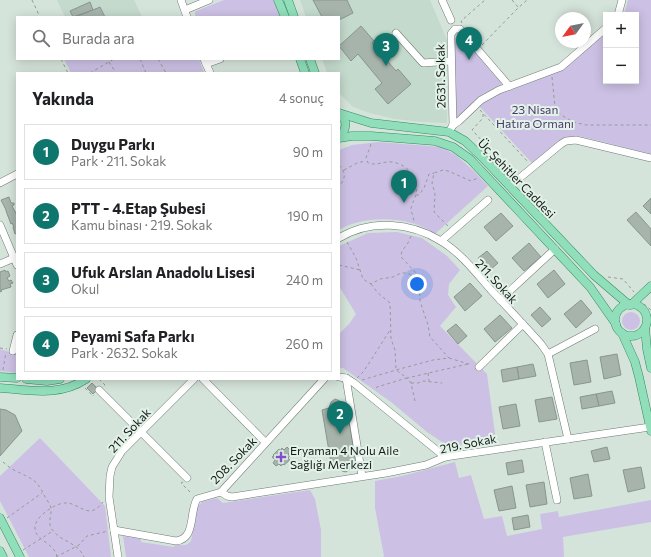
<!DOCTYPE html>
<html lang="tr">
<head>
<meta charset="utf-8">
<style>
  :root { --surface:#fff; --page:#f6f6f6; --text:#202124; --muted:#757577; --line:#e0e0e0; --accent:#0f766e }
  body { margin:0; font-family:Commissioner,sans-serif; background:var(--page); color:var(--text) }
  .controls { position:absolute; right:12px; top:12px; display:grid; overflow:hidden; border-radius:0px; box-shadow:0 2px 10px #0003 }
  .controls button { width:36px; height:36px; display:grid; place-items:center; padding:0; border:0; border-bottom:1px solid var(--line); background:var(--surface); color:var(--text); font:20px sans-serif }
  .compass { position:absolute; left:555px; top:12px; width:36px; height:36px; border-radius:50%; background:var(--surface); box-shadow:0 2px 10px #0003; rotate:237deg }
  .you { position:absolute; left:417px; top:284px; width:14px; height:14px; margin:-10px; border:3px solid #fff; border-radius:50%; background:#1a73e8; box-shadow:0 0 0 6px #1a73e833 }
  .badge { display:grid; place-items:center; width:26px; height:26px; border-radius:50%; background:var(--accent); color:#fff; font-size:13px; font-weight:700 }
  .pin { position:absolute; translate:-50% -33px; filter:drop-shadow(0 1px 2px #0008) }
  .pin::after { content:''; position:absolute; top:21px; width:14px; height:12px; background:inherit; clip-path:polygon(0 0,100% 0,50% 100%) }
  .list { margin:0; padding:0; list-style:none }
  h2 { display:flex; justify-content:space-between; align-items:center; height:52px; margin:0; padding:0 16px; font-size:17px }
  h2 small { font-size:13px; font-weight:400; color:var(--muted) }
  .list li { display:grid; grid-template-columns:26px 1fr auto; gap:12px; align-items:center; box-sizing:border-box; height:56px; margin:0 8px 8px; padding:0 8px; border:1px solid var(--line); border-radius:0px }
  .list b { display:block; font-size:15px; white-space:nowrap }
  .list p { margin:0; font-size:13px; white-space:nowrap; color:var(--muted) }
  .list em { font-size:13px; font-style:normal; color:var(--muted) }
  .icon { flex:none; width:22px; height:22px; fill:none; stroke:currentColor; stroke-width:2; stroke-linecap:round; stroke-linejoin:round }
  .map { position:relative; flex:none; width:651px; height:557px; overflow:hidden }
  .search { position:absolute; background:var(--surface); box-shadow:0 2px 10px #0003; left:16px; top:16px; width:324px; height:44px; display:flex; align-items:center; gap:10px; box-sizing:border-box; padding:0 14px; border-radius:0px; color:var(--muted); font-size:15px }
  .panel { position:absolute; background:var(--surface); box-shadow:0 2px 10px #0003; left:16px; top:72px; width:324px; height:308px; border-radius:0px }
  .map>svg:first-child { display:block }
</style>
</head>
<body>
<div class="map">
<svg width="651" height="557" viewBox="0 0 651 557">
  <rect width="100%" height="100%" fill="#d5e4db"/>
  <g fill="#c3dacc">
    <polygon points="57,0 134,0 142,17 65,17"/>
    <polygon points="300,0 430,0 447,40 447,123 422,122 395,119 370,113 353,107 339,93 339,73 327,73 322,59 339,59 339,17 306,17"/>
  </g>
  <g fill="#ccc1e4">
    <polygon points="224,0 274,0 280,17 195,17 195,12 196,11"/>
    <polygon points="628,0 651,0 651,154 579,136 563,139 532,163 478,105 500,91 561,71 606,33 606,81 636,81 636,15 624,15"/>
    <polygon points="460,35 463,36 502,83 500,86 482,95 458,117 456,117 453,39"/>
    <polygon points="64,59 199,59 204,73 71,73"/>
    <path d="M378,142l64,5 15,9 17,15 14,15 -53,48c-23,-18 -71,-20 -96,-4v-80l13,-5z"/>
    <polygon points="397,232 422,238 447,256 460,270 449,284 448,295 456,307 440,326 487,374 496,441 448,446 427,432 391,402 343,368 339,368 339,334 349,324 356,314 339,286 339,246 368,233"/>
    <circle cx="631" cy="321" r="9"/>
    <polygon points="0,349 17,354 17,373 0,371"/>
    <polygon points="40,438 105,506 111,557 29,557 0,501 0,476"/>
    <polygon points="455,462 459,478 471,475 484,519 502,516 507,536 542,529 540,514 558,511 559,517 651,500 651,522 563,537 564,557 383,557 384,556 375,508 375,481 402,476"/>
    <path d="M310,490l5,9 6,31v27h-195l-3,-21 18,3v3l33,5 1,-3c7,1 11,3 16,-3l6,-34 5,-5 15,-4 6,5z"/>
  </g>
  <g fill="#a6b4ac" stroke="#88968e">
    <polygon points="313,0 347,0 353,13 339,20 339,17 322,17"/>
    <polygon points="90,2 93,10 73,17 70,11"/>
    <polygon points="100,7 105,17 75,17 93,10"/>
    <polygon points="361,26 374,41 372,43 396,71 398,69 411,84 388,104 375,89 382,83 358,54 351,61 339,46"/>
    <polygon points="9,197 11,203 14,203 14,205 12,206 17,215 17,233 15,234 13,227 14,227 12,223 11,224 6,211 6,210 1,200"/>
    <polygon points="651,198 651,214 643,206"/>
    <polygon points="636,212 651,229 651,246 627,220"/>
    <polygon points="501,213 513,226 496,241 484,227"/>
    <polygon points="529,243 541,257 524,271 512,258"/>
    <polygon points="487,251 498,263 489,271 478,258"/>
    <polygon points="5,270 6,272 8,271 10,276 7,278 9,281 11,280 13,283 10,284 11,287 1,290 2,291 0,292 0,272"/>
    <polygon points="554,270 565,284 548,298 537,284"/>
    <polygon points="470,283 482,296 465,311 454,297"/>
    <polygon points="581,300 592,313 576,328 564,314"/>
    <polygon points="540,307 551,319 542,327 531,315"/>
    <polygon points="500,315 512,328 495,342 484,329"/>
    <polygon points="456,324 467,336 458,344 447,331"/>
    <polygon points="617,354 621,375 604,379 600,357"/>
    <polygon points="587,360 591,382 574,385 570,363"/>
    <polygon points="533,364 536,376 519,379 517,367"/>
    <polygon points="517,367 519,379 503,382 501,370"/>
    <polygon points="92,383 98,389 93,394 87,388"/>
    <polygon points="612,391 615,403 599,406 596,394"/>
    <polygon points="596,394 599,406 582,409 580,397"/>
    <polygon points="552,397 557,419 539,422 535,400"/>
    <polygon points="335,399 340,401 342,404 346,404 356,463 351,464 350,469 346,472 342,471 339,468 332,469 322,410 329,408 331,402"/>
    <polygon points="516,404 520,426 503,429 499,407"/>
    <polygon points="0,409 6,410 15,415 22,431 0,456"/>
    <polygon points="287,447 291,451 288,454 290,456 288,458 290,460 284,465 283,464 281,466 279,464 276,466 273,463 275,460 272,457 274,456 273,455 279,449 280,451 282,448 284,450"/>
    <polygon points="607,447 610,459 594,462 591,451"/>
    <polygon points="522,460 524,472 508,475 506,463"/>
    <polygon points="641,467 645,488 628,492 623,470"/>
    <polygon points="588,474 592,496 574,499 570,478"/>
    <polygon points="544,482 547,504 530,507 526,485"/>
    <polygon points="512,486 516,508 499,511 494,490"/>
    <polygon points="528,515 530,527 514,530 512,518"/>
  </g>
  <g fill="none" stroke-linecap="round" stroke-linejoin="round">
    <g stroke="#6d7b72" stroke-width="8">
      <g id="minor">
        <polyline points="181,0 187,17"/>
        <polyline points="442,0 451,20"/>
        <polyline points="185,10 209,0"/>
        <polyline points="618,15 622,0"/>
        <polyline points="396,33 423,63 451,61"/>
        <polyline points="204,59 210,73"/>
        <polyline points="206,64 220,59"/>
        <polyline points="453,125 451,38 451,34 455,29 460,29 509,86"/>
        <polyline points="449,132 453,125 459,121 481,100 499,90 561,67 606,28"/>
        <polyline points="0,183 17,174"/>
        <polyline points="510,186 561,144 566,141 576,140 651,158"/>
        <polyline points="0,225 17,265"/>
        <path d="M339,238c31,-19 71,-16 102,3 20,12 35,32 50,49 17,18 34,36 50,54l7,10 20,85"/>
        <polyline points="441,241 488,200"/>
        <polyline points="0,264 14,258"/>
        <polyline points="500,300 555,249"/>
        <polyline points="13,351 17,335"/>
        <polyline points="548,354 595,329"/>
        <polyline points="479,367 523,324"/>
        <polyline points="339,377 346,378 354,383 445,457"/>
        <polyline points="346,378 362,476"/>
        <polyline points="203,379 265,442"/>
        <polyline points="99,390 187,478"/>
        <polyline points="545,442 557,500"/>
        <polyline points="221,492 227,496 232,497 386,473 426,465 445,457 650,427"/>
        <path d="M114,530l62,11c20,-2 13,-29 21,-42l24,-7 103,-113"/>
        <polyline points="118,557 109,497 110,476 112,467 122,451 194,379"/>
      </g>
    </g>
    <g stroke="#348b63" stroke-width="9">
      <g id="major">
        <polyline points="278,0 285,17"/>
        <polyline points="288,0 294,17"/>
        <polyline points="300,59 305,73"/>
        <polyline points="310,59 315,73"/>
        <polyline points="339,113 371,123 449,132 465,141 482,157 594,275 629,305"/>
        <path d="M339,113c9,7 8,17 0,24"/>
        <polyline points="339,138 352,136 371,136 435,141 453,147 470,159 590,287 616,324"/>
        <circle cx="631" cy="320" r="16"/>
        <polyline points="631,305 651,286"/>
        <polyline points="645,328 647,349 651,368"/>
        <polyline points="622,333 635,362 639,377 651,431"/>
        <polyline points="0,377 17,378"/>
        <polyline points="26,379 47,381 60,379"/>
        <path d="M0,388c30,2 59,9 86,-9"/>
        <polyline points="0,518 20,557"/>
        <polyline points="0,551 3,557"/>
      </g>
    </g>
    <g stroke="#919d96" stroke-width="1" stroke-dasharray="3 3" stroke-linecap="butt">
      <polyline points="32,0 40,17"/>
      <polyline points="512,0 518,7"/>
      <polyline points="462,23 461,21 485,0"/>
      <polyline points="482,45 517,9 527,0"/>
      <polyline points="61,59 68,73"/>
      <polyline points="140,59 146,73"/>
      <polyline points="158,59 166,73"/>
      <polyline points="109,62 116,73"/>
      <polyline points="90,73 114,59"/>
      <polyline points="552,77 555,107 560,114 573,122 586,125 651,125"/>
      <polyline points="480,110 528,162"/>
      <polyline points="483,114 483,118 472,130 513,174"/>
      <path d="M371,144l-5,14 2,5c10,3 15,-2 24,-1 15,2 27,16 24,31 0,5 -4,9 -5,15 0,5 3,9 3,15"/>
      <path d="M339,165c7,7 7,14 0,21"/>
      <polyline points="344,170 357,163 365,161"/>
      <polyline points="416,195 419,195 424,188 429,174 434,173"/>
      <polyline points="448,226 434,212 435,194 432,183 434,173 443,170 448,171 471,181 478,178"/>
      <polyline points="411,236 408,243 402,251 401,255 402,258 417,274 419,279 420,301 428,325 430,337 449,358"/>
      <polyline points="347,242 356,258 363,279 371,284 380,279 393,277 401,273 407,273 419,279"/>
      <polyline points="339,265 360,270"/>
      <polyline points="608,277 623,279 634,292"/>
      <polyline points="371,284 378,293 390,303 391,339 395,350 396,370 407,378 377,387 374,390"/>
      <polyline points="644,304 651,310"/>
      <polyline points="648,321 651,321"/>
      <polyline points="0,348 7,349"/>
      <polyline points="3,370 6,352"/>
      <polyline points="428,373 429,381"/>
      <polyline points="357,378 364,371 390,330"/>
      <polyline points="99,379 105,385 104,386"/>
      <polyline points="362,380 396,370 433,360 449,358 472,365"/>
      <polyline points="411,383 418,383 423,381 442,383"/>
      <polyline points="85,388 93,396 94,395"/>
      <polyline points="415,401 411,383 407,378 468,364"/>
      <path d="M3,462c4,3 8,7 13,9 16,8 21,8 29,26 2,3 5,7 6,11 1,9 -5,15 3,24 9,10 24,11 30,25"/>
      <polyline points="183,482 181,483 192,494"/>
      <polyline points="7,518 42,493"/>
      <polyline points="23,550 53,531"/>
      <polyline points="56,557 79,545 87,536 108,531"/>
      <path d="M57,557c-2,-14 -21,-16 -22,-28 -2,-11 20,-26 30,-26 9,-1 16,8 26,8 5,-1 9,-5 12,-9"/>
    </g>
    <use href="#minor" stroke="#fff" stroke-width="7"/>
    <use href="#major" stroke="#90deba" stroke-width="8"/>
  </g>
  <path fill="#8150c8" stroke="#e2f2e8" stroke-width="1.5" d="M279 451h4v4h4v4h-4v4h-4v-4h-4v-4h4z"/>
  <g text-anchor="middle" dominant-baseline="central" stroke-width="4" stroke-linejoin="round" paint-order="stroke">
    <g font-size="12" fill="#141916" stroke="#e2f2e8">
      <text transform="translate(440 76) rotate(-91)">2631. Sokak</text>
      <text transform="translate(517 178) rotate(46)">Üç Şehitler Caddesi</text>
      <text transform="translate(497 281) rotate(47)">211. Sokak</text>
      <text transform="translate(129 430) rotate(-47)">211. Sokak</text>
      <text transform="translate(468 443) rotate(-11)">219. Sokak</text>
      <text transform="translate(233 460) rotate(-46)">208. Sokak</text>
    </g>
    <g font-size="12" fill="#4c3a6b" stroke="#e2f2e8">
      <text x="535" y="109">23 Nisan<tspan x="535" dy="14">Hatıra Ormanı</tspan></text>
    </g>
    <g font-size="12" fill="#141916" stroke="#e2f2e8" text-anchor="start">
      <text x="290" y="450">Eryaman 4 Nolu Aile<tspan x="290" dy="14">Sağlığı Merkezi</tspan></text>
    </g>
  </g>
</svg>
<div class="controls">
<button>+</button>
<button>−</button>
</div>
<svg class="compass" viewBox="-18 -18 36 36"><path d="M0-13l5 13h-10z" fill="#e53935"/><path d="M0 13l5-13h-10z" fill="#757577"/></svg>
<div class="you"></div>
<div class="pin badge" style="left:404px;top:203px">1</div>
<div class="pin badge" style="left:340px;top:434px">2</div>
<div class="pin badge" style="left:386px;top:66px">3</div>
<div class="pin badge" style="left:469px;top:60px">4</div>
<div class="search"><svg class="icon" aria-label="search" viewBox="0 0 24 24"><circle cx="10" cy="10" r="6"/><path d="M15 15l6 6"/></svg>Burada ara</div>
<section class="panel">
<h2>Yakında<small>4 sonuç</small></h2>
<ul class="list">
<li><span class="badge">1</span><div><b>Duygu Parkı</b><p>Park · 211. Sokak</p></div><em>90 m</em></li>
<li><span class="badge">2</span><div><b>PTT - 4.Etap Şubesi</b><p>Kamu binası · 219. Sokak</p></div><em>190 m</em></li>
<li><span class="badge">3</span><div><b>Ufuk Arslan Anadolu Lisesi</b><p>Okul</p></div><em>240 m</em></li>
<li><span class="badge">4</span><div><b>Peyami Safa Parkı</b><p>Park · 2632. Sokak</p></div><em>260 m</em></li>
</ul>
</section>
</div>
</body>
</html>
